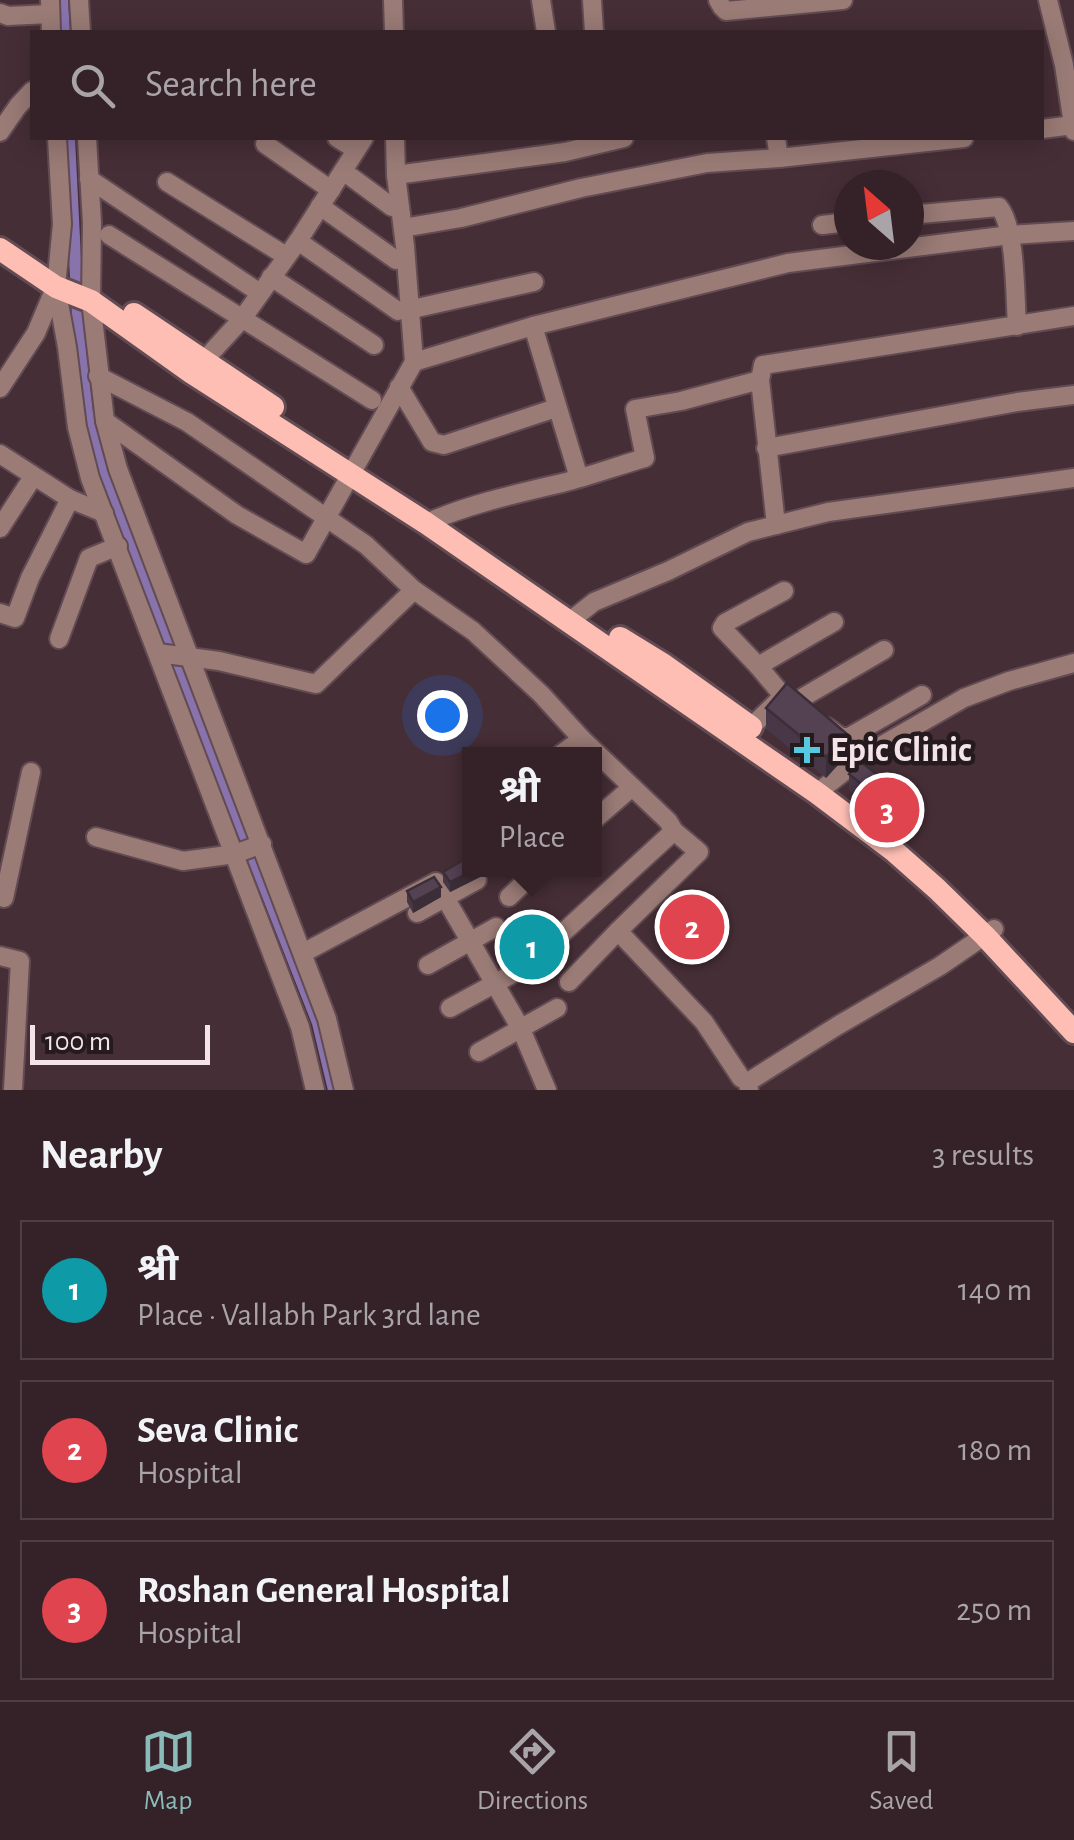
<!DOCTYPE html>
<html lang="en">
<head>
<meta charset="utf-8">
<style>
  :root { --surface:#342228; --page:#3f2f34; --text:#f1f3f6; --muted:#a9a4a8; --line:#4e3f45; --accent:#8bbbb9 }
  body { margin:0; font-family:"Alegreya Sans","Noto Sans Devanagari",sans-serif; background:var(--page); color:var(--text) }
  .compass { position:absolute; left:834px; top:170px; width:90px; height:90px; border-radius:50%; background:var(--surface); box-shadow:0 5px 25px #0003; rotate:332deg }
  .scale { position:absolute; left:30px; bottom:25px; width:180px; box-sizing:border-box; padding-left:10px; border:5px solid #f4e4e9; border-top:0; font-size:28px; line-height:35px; white-space:nowrap; color:#f4e4e9; -webkit-text-stroke:8px #251a1d; paint-order:stroke }
  .you { position:absolute; left:442px; top:715px; width:35px; height:35px; margin:-25px; border:8px solid #fff; border-radius:50%; background:#1a73e8; box-shadow:0 0 0 15px #1a73e833 }
  .badge { display:grid; place-items:center; width:65px; height:65px; border-radius:50%; background:var(--accent); color:#fff; font-size:32px; font-weight:700 }
  .pin { position:absolute; translate:-50% -50%; border:5px solid #fff; box-shadow:0 2px 10px #0006 }
  .popup { position:absolute; left:462px; top:747px; width:140px; height:130px; box-sizing:border-box; display:grid; place-content:center; border-radius:0px; background:var(--surface); filter:drop-shadow(0 2px 8px #0005); font-size:32px; white-space:nowrap; color:var(--muted) }
  .popup b { font-size:38px; color:var(--text) }
  .popup::after { content:''; position:absolute; left:50%; top:100%; margin-left:-20px; border:20px solid transparent; border-top-color:var(--surface) }
  .list { margin:0; padding:0; list-style:none }
  h2 { display:flex; justify-content:space-between; align-items:center; height:130px; margin:0; padding:0 40px; font-size:42px }
  h2 small { font-size:32px; font-weight:400; color:var(--muted) }
  .list li { display:grid; grid-template-columns:65px 1fr auto; gap:30px; align-items:center; box-sizing:border-box; height:140px; margin:0 20px 20px; padding:0 20px; border:2px solid var(--line); border-radius:0px }
  .list b { display:block; font-size:38px; white-space:nowrap }
  .list p { margin:0; font-size:32px; white-space:nowrap; color:var(--muted) }
  .list em { font-size:32px; font-style:normal; color:var(--muted) }
  .icon { flex:none; width:55px; height:55px; fill:none; stroke:currentColor; stroke-width:2; stroke-linecap:round; stroke-linejoin:round }
  .map { position:relative; flex:none; width:1074px; height:1090px; overflow:hidden }
  .search { position:absolute; background:var(--surface); box-shadow:0 5px 25px #0003; left:30px; right:30px; top:30px; height:110px; display:flex; align-items:center; gap:25px; box-sizing:border-box; padding:0 35px; border-radius:0px; color:var(--muted); font-size:38px }
  .sheet { height:610px; background:var(--surface) }
  nav { display:flex; justify-content:space-around; align-items:center; box-sizing:border-box; height:140px; border-top:2px solid var(--line); background:var(--surface); font-size:28px; color:var(--muted) }
  nav a { display:grid; justify-items:center; gap:5px }
  nav .on { color:var(--accent) }
  .map>svg:first-child { display:block }
</style>
</head>
<body>
<div class="map">
<svg width="1074" height="1090" viewBox="0 0 1074 1090">
  <rect width="100%" height="100%" fill="#462e36"/>
  <g fill="none" stroke-linecap="round" stroke-linejoin="round">
    <g stroke="#8973ad" stroke-width="12">
      <polyline points="62,0 64,32"/>
      <polyline points="69,138 79,339 87,412 107,485 318,1023 334,1090"/>
    </g>
    <g stroke="#624b53" stroke-width="22">
      <g id="minor">
        <polyline points="50,0 51,32"/>
        <polyline points="79,0 81,32"/>
        <polyline points="393,0 394,32"/>
        <polyline points="541,0 546,32"/>
        <polyline points="592,0 594,32"/>
        <polyline points="718,0 722,7 726,11 843,0"/>
        <polyline points="1048,0 1064,65 1074,131"/>
        <polyline points="0,13 8,16 50,14"/>
        <polyline points="1042,129 1073,125"/>
        <polyline points="0,132 18,106 32,91"/>
        <polyline points="57,138 62,224 56,287 67,347 77,427 90,478 300,1027 315,1090"/>
        <polyline points="87,138 92,223 91,301 105,421 118,469 327,1019 344,1090"/>
        <polyline points="337,138 356,150"/>
        <polyline points="776,138 779,158"/>
        <polyline points="265,144 331,190"/>
        <polyline points="343,171 392,207"/>
        <polyline points="396,175 565,152 624,138"/>
        <polyline points="89,179 260,293"/>
        <polyline points="167,182 286,256"/>
        <polyline points="320,206 396,260"/>
        <path d="M909,215l90,-8c17,20 16,90 18,119"/>
        <polyline points="822,225 849,222"/>
        <polyline points="403,228 461,218 581,188 707,163 779,158 964,138"/>
        <polyline points="109,235 372,400"/>
        <polyline points="298,241 398,311"/>
        <polyline points="271,277 374,345"/>
        <polyline points="408,310 534,282"/>
        <polyline points="533,326 579,478"/>
        <polyline points="414,362 533,326 788,263 1010,235 1074,231"/>
        <polyline points="198,367 242,319 298,241 364,138"/>
        <polyline points="98,376 187,422 366,545 414,590 473,631 541,694 582,739 668,821 674,831 699,852 618,931 569,982"/>
        <polyline points="760,380 776,525"/>
        <polyline points="399,387 432,442 444,445 556,408"/>
        <polyline points="0,388 36,333 55,288"/>
        <polyline points="105,421 237,515 306,554 414,362 405,246 396,175 395,138"/>
        <polyline points="766,448 1017,402 1074,395"/>
        <polyline points="0,454 70,499"/>
        <path d="M426,523c44,-19 89,-29 136,-40 28,-7 55,-17 83,-25l-10,-49 46,-8 79,-21 3,-15 311,-49"/>
        <polyline points="0,528 33,477"/>
        <polyline points="0,613 15,618 30,578 70,499 104,513"/>
        <polyline points="570,621 594,602 668,571 748,532 828,512 1074,478"/>
        <polyline points="59,639 89,558 118,546"/>
        <polyline points="158,653 219,661 316,684 414,590"/>
        <polyline points="758,666 722,628 725,623 784,591"/>
        <polyline points="786,699 795,702 884,650"/>
        <polyline points="827,727 841,737 849,737 922,695"/>
        <polyline points="744,734 780,699 779,691 758,666 834,622"/>
        <polyline points="561,754 582,739"/>
        <polyline points="817,793 865,755 964,698 1009,681 1074,663"/>
        <polyline points="594,820 631,788"/>
        <polyline points="96,837 183,861 235,854 262,844"/>
        <polyline points="509,897 537,870"/>
        <polyline points="4,898 31,772"/>
        <polyline points="417,913 477,880"/>
        <polyline points="618,931 704,1022 741,1078 748,1082 749,1090"/>
        <polyline points="544,950 674,831"/>
        <polyline points="303,953 436,882 521,1029 547,1090"/>
        <polyline points="0,956 20,961 13,1090"/>
        <polyline points="428,965 496,927"/>
        <polyline points="450,1008 525,967"/>
        <polyline points="479,1052 557,1008"/>
        <polyline points="748,1082 837,1026 940,966 994,929"/>
      </g>
    </g>
    <g stroke="#624b53" stroke-width="28">
      <g id="major">
        <polyline points="0,249 56,287 91,301 192,373 426,523 817,793 894,851 937,889 985,936 1074,1032"/>
        <polyline points="134,314 273,407"/>
        <polyline points="620,638 664,665 751,727"/>
      </g>
    </g>
    <use href="#minor" stroke="#9a7b76" stroke-width="18"/>
    <use href="#major" stroke="#febeb4" stroke-width="22"/>
  </g>
  <g fill="#483847">
    <polygon points="766,708 847,755 826,778 766,729"/>
    <polygon points="849,774 920,825 909,838 849,790"/>
    <polygon points="488,870 488,873 450,892 443,882 443,872"/>
    <polygon points="407,891 441,897 413,913 407,902"/>
    <polygon points="681,921 707,930 692,943 681,932"/>
    <polygon points="521,928 544,955 535,960 521,939"/>
  </g>
  <g fill="#3b2e39">
    <polygon points="847,734 847,755 826,778 826,757"/>
    <polygon points="920,809 920,825 909,838 909,823"/>
    <polygon points="474,870 488,870 488,873 450,892 450,882"/>
    <polygon points="441,887 441,897 413,913 413,902"/>
    <polygon points="707,919 707,930 692,943 692,933"/>
    <polygon points="544,944 544,955 535,960 535,950"/>
  </g>
  <g fill="#544152" stroke="#3b2e39" stroke-width="2.5">
    <polygon points="787,683 847,734 826,757 766,708"/>
    <polygon points="860,761 920,809 909,823 849,774"/>
    <polygon points="470,856 470,870 474,870 450,882 443,872"/>
    <polygon points="434,877 441,887 413,902 407,891"/>
    <polygon points="697,908 707,919 692,933 681,921"/>
    <polygon points="529,923 544,944 535,950 521,928"/>
  </g>
  <path fill="#56c9e1" stroke="#251a1d" stroke-width="4" d="M802 735h10v10h10v10h-10v10h-10v-10h-10v-10h10z"/>
  <g text-anchor="middle" dominant-baseline="central" stroke-width="9" stroke-linejoin="round" paint-order="stroke">
    <g font-size="35" font-weight="bold" fill="#f4e4e9" stroke="#251a1d" text-anchor="start">
      <text x="830" y="750">Epic Clinic</text>
    </g>
  </g>
</svg>
<svg class="compass" viewBox="-18 -18 36 36"><path d="M0-13l5 13h-10z" fill="#e53935"/><path d="M0 13l5-13h-10z" fill="#a9a4a8"/></svg>
<div class="scale">100 m</div>
<div class="you"></div>
<div class="pin badge" style="left:532px;top:947px;background:#0f9aa8">1</div>
<div class="popup"><b>श्री</b>Place</div>
<div class="pin badge" style="left:692px;top:927px;background:#e0444e">2</div>
<div class="pin badge" style="left:887px;top:810px;background:#e0444e">3</div>
<div class="search"><svg class="icon" aria-label="search" viewBox="0 0 24 24"><circle cx="10" cy="10" r="6"/><path d="M15 15l6 6"/></svg>Search here</div>
</div>
<section class="sheet">
<h2>Nearby<small>3 results</small></h2>
<ul class="list">
<li><span class="badge" style="background:#0f9aa8">1</span><div><b>श्री</b><p>Place · Vallabh Park 3rd lane</p></div><em>140 m</em></li>
<li><span class="badge" style="background:#e0444e">2</span><div><b>Seva Clinic</b><p>Hospital</p></div><em>180 m</em></li>
<li><span class="badge" style="background:#e0444e">3</span><div><b>Roshan General Hospital</b><p>Hospital</p></div><em>250 m</em></li>
</ul>
</section>
<nav>
<a class="on"><svg class="icon" aria-label="map" viewBox="0 0 24 24"><path d="M3 6l6-2 6 2 6-2v14l-6 2-6-2-6 2zM9 4v14M15 6v14"/></svg>Map</a>
<a><svg class="icon" aria-label="directions" viewBox="0 0 24 24"><path d="M12 3l9 9-9 9-9-9zM9 14v-3h6M13 9l2 2-2 2"/></svg>Directions</a>
<a><svg class="icon" aria-label="saved" viewBox="0 0 24 24"><path d="M7 4h10v16l-5-4-5 4z"/></svg>Saved</a>
</nav>
</body>
</html>
